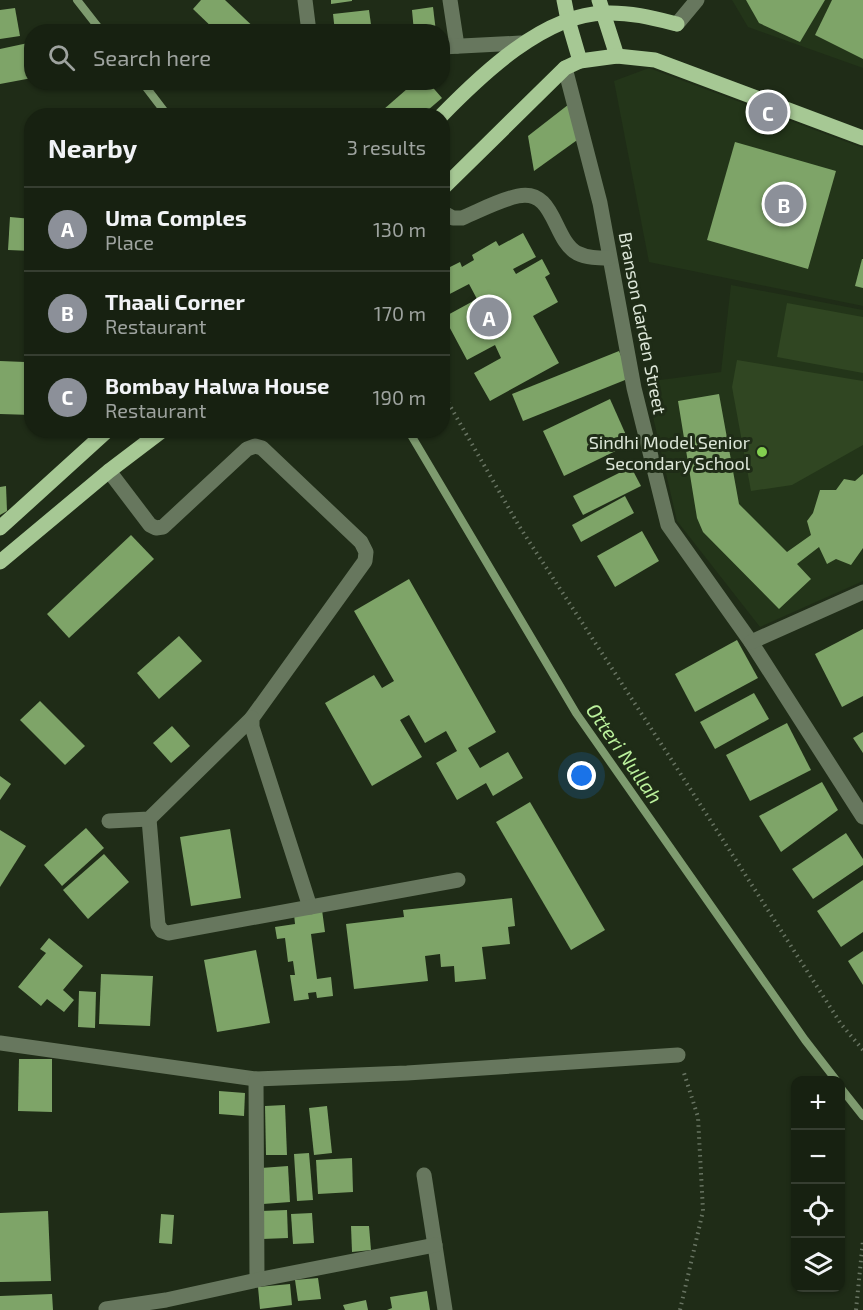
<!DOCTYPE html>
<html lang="en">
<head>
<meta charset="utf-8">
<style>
  :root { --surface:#172111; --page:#20291a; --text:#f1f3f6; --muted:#9ea39f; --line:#363e31; --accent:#8c9099 }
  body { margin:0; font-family:"Exo 2",sans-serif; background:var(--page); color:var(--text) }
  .controls { position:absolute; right:18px; bottom:18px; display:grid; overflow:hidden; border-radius:12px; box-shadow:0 2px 4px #0004 }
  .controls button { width:54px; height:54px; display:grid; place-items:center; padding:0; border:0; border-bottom:2px solid var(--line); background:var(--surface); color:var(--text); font:30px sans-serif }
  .you { position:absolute; left:582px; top:776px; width:21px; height:21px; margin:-15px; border:4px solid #fff; border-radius:50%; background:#1a73e8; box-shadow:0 0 0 9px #1a73e833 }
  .badge { display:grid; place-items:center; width:39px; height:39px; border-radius:50%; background:var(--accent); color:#fff; font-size:20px; font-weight:700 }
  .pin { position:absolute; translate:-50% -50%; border:3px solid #fff; box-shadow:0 2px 6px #0006 }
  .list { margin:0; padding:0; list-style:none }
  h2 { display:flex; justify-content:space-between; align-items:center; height:78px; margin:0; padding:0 24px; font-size:26px }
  h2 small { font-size:20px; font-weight:400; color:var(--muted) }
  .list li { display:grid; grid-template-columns:39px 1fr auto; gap:18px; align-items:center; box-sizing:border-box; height:84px; padding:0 24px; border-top:2px solid var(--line) }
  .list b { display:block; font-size:22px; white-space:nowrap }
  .list p { margin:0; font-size:20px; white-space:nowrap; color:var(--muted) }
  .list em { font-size:20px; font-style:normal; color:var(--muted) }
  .icon { flex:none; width:33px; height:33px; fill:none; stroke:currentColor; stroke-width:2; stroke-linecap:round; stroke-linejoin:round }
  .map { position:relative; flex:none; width:863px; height:1310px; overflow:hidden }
  .search { position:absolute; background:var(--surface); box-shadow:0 2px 4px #0004; left:24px; top:24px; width:426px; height:66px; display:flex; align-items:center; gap:15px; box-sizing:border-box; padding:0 21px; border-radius:24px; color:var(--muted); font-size:22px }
  .panel { position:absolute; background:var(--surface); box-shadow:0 2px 4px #0004; left:24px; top:108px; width:426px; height:330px; border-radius:24px }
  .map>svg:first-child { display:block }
</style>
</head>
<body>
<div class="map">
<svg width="863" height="1310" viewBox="0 0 863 1310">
  <rect width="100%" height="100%" fill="#1f2c17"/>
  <g fill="#233519">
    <polygon points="732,0 863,0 863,68 748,27"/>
    <polygon points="649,68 863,148 863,306 649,262 614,81"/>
    <polygon points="731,285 863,310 863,581 760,627 677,521 645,382 721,372"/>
  </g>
  <g fill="#304622">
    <polygon points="787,303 863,317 863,373 777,357"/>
    <polygon points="737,360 863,381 863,445 792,485 751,491 732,387"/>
  </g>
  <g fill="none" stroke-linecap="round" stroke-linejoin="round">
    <g stroke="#7e9b6f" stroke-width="8">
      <polyline points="77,0 102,32"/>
      <polyline points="142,82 168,116"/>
      <polyline points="408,430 576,713 805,1040 836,1080"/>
      <polyline points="840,1087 863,1116"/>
    </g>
  </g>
  <g fill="#7ea468">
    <polygon points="201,0 225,0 259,32 217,32 193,9"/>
    <polygon points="331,0 352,0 352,1 331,4"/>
    <polygon points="746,0 825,0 800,42 759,23"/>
    <polygon points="832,0 863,0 863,59 815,35"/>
    <polygon points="433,7 436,32 414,32 412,10"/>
    <polygon points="15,8 20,36 0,39 0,10"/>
    <polygon points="369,10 372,32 335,32 333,14"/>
    <polygon points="28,43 32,61 32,78 0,84 0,49"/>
    <polygon points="415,82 428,82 442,98 421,116 376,116"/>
    <polygon points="573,101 580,138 534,171 528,136"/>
    <polygon points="735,142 836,171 808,269 707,240"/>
    <polygon points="10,217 32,219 32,251 8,250"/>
    <polygon points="523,233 536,257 513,269 516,274 542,259 550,274 545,277 558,302 533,316 559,363 490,401 474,373 501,358 495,345 467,360 444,317 477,299 469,284 442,298 442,271 460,262 462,267 474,260 472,255 496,241 499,246"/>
    <polygon points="862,259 863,259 863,288 855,286"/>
    <polygon points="619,351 630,378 523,421 512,394"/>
    <polygon points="0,361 25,362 25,376 32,376 32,415 0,414"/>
    <polygon points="719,394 739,504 787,552 811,535 807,521 813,513 820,490 836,490 844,479 855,481 863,474 863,548 851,565 836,559 827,564 819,547 797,564 811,579 779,609 703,532 697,518 678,401"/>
    <polygon points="610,399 630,444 564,476 543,431"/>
    <polygon points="631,467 641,486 583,515 573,496"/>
    <polygon points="6,486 7,511 0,515 0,487"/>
    <polygon points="625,496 634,513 581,542 572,525"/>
    <polygon points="642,531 659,561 615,587 597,556"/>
    <polygon points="131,535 154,559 69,638 47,614"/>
    <polygon points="409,579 496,732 468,748 480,768 508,752 523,778 493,796 486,783 457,800 436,763 457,751 446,731 425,743 409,715 400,720 422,757 372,786 325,703 374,675 382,688 394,681 354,611"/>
    <polygon points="863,629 863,696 842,707 815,654"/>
    <polygon points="179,636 202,661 159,699 137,673"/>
    <polygon points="737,640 758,678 695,712 675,674"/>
    <polygon points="754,693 769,719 715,749 700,722"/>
    <polygon points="40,701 85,746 65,765 20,720"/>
    <polygon points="787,723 811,770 750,801 726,755"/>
    <polygon points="172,726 190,746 171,763 153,743"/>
    <polygon points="863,732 863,753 853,738"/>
    <polygon points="0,776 11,784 0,800"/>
    <polygon points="822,782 838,810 781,852 759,816"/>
    <polygon points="530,802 605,930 571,950 496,822"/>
    <polygon points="86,828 104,848 62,886 44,865"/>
    <polygon points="230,829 241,898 191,906 180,837"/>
    <polygon points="0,830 26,846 0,887"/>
    <polygon points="846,833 863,859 863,865 813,899 792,869"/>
    <polygon points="104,854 129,882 88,919 63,890"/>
    <polygon points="863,880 863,932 841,947 817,911"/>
    <polygon points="512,898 515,926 508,927 510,944 482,947 486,979 455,982 454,966 441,967 440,954 425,956 428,981 354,989 346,924 404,917 403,910"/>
    <polygon points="322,910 325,932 311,934 317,979 331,977 333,996 317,998 316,992 308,993 309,999 294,1001 290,975 295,975 293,961 288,962 285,938 277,939 275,927 295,924 294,914"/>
    <polygon points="49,938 83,966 63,990 74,1000 64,1012 47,999 41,1006 18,987 46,953 40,949"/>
    <polygon points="256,950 270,1023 217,1032 204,960"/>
    <polygon points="863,951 863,985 848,961"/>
    <polygon points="101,974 153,976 150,1026 99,1024"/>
    <polygon points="79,991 96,992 95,1028 78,1027"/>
    <polygon points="19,1059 52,1059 52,1112 18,1111"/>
    <polygon points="219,1091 245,1093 244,1116 219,1114"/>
    <polygon points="285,1105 287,1155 266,1155 265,1106"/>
    <polygon points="327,1106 332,1153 314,1155 309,1108"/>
    <polygon points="309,1153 313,1200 297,1201 294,1154"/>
    <polygon points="352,1158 353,1192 318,1194 316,1160"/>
    <polygon points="288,1166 290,1202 263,1204 261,1168"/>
    <polygon points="287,1210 288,1238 262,1239 261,1211"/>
    <polygon points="48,1211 51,1281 0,1282 0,1213"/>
    <polygon points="312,1213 314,1243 293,1244 291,1214"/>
    <polygon points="161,1214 174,1215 172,1244 159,1243"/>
    <polygon points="351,1226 369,1226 371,1250 352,1252"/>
    <polygon points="318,1278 321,1299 298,1301 295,1280"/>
    <polygon points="290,1284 292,1305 260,1309 258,1287"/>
    <polygon points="427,1291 430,1310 387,1310 392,1308 390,1297"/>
    <polygon points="52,1294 53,1310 0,1310 0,1296"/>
    <polygon points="366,1300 368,1310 345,1310 343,1305"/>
  </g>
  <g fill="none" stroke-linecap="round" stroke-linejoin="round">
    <g stroke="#687462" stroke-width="4" stroke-dasharray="1.5 4.5" stroke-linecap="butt">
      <polyline points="442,392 519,526 671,759 841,1024 863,1050"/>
      <polyline points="680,1310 703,1211 698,1117 684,1073"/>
      <polyline points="856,1310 863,1240"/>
    </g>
    <g stroke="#67775e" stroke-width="15">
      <polyline points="305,0 309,32"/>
      <polyline points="450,0 457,46"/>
      <polyline points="677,24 697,0"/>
      <polyline points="442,47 521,43"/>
      <polyline points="565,68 600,203 634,388 668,525 751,642 863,817"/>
      <path d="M442,212l11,6h9c17,-7 37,-18 56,-22 37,-8 35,44 59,57 10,5 21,5 32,5"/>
      <polyline points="109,471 150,525 156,528 163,527 247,449 255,446 262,448 361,542 366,552 365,561 252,718 252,727 310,907"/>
      <polyline points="751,642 863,592"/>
      <polyline points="149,819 158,925 162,931 168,933 458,880"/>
      <polyline points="109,821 149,819 252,718"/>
      <polyline points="0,1043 256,1079 407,1073 678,1055"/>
      <polyline points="256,1079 257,1280"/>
      <polyline points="424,1175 445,1310"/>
      <polyline points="106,1309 166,1300 257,1280 435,1245"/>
    </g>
    <g stroke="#a6c894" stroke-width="15">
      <polyline points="564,0 568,20 580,61"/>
      <polyline points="599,0 617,56"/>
      <path d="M441,116c40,-41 103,-102 164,-103 25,-1 48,5 72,11"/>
      <polyline points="442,189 565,68 580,61 617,56 655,60 863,138"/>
      <polyline points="0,528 108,430"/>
      <polyline points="0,562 109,471 163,430"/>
    </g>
  </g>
  <circle fill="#83d04f" stroke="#1f2c17" stroke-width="2" cx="762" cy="452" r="6"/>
  <g text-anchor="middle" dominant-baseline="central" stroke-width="6" stroke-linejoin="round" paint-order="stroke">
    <g font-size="18" fill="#dde7d9" stroke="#1f2c17">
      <text transform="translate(643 323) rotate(79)">Branson Garden Street</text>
    </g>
    <g font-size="18" fill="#dde7d9" stroke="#1f2c17" text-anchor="end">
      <text x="750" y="442">Sindhi Model Senior<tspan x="750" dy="21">Secondary School</tspan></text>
    </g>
    <g font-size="20" font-style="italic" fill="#bbf19c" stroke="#1f2c17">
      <text transform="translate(625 753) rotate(55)">Otteri Nullah</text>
    </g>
  </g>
</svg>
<div class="controls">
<button>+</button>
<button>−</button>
<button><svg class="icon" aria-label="locate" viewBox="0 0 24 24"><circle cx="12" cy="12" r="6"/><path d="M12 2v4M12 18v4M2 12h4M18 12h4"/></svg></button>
<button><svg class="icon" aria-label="layers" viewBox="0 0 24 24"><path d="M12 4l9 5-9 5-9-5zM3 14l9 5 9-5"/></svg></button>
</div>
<div class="you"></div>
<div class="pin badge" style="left:489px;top:317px">A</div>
<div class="pin badge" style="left:784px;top:204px">B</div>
<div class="pin badge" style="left:768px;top:112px">C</div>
<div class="search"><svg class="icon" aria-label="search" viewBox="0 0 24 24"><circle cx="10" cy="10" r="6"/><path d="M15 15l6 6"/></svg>Search here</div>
<section class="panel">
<h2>Nearby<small>3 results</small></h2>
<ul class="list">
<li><span class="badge">A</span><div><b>Uma Comples</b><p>Place</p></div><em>130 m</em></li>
<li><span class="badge">B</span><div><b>Thaali Corner</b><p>Restaurant</p></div><em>170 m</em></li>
<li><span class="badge">C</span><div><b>Bombay Halwa House</b><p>Restaurant</p></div><em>190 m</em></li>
</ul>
</section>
</div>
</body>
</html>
